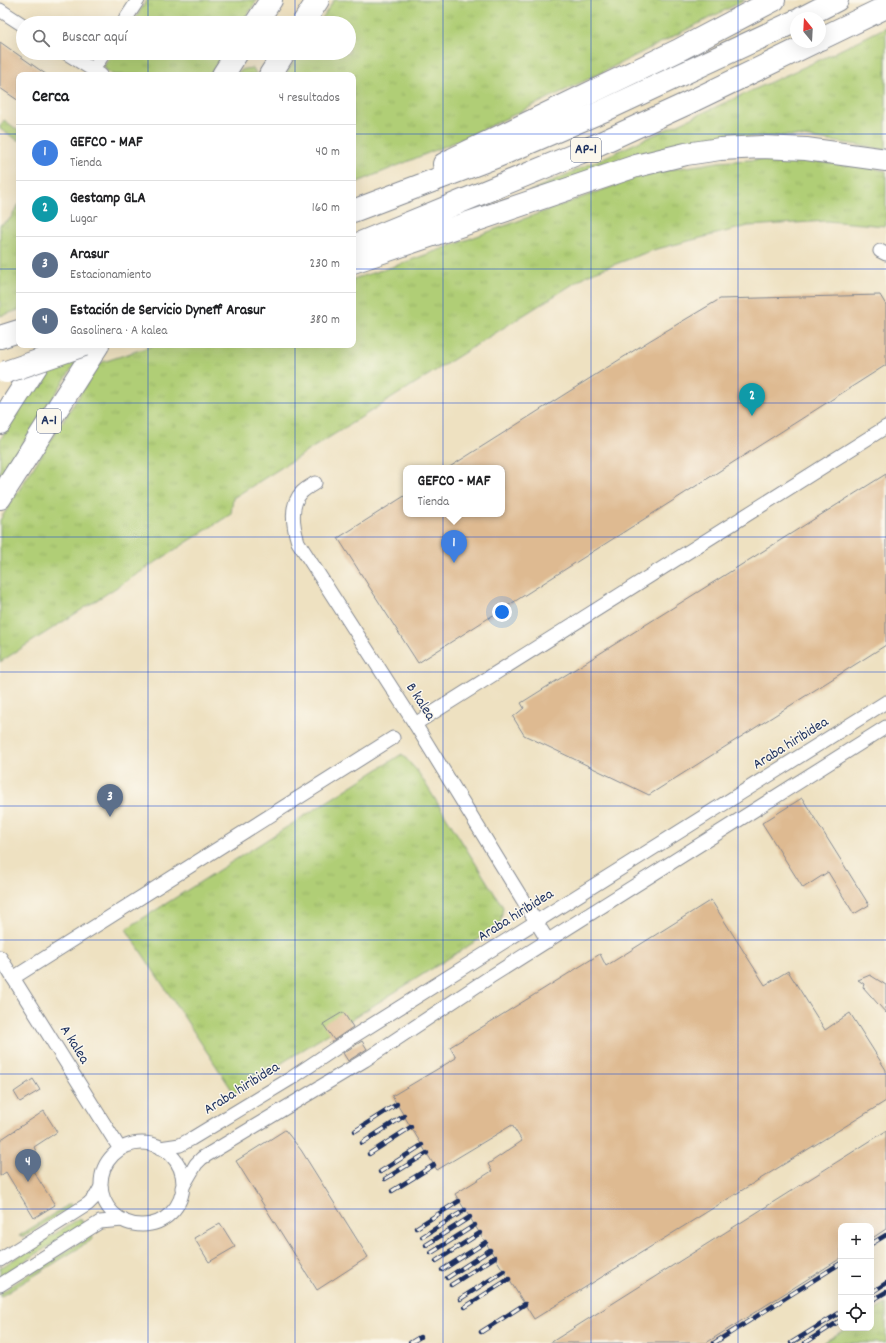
<!DOCTYPE html>
<html lang="es">
<head>
<meta charset="utf-8">
<style>
  :root { --surface:#fff; --page:#f2f2f2; --text:#202124; --muted:#757577; --line:#e0e0e0; --accent:#111827 }
  body { margin:0; font-family:Dekko,sans-serif; background:var(--page); color:var(--text) }
  .controls { position:absolute; right:12px; bottom:12px; display:grid; overflow:hidden; border-radius:8px; box-shadow:0 4px 16px #0002 }
  .controls button { width:36px; height:36px; display:grid; place-items:center; padding:0; border:0; border-bottom:1px solid var(--line); background:var(--surface); color:var(--text); font:20px sans-serif }
  .compass { position:absolute; left:790px; top:12px; width:36px; height:36px; border-radius:50%; background:var(--surface); box-shadow:0 4px 16px #0002; rotate:342deg }
  .you { position:absolute; left:502px; top:612px; width:14px; height:14px; margin:-10px; border:3px solid #fff; border-radius:50%; background:#1a73e8; box-shadow:0 0 0 6px #1a73e833 }
  .badge { display:grid; place-items:center; width:26px; height:26px; border-radius:50%; background:var(--accent); color:#fff; font-size:13px; font-weight:700 }
  .pin { position:absolute; translate:-50% -33px; filter:drop-shadow(0 1px 2px #0008) }
  .pin::after { content:''; position:absolute; top:21px; width:14px; height:12px; background:inherit; clip-path:polygon(0 0,100% 0,50% 100%) }
  .popup { position:absolute; left:403px; top:465px; width:102px; height:52px; box-sizing:border-box; display:grid; place-content:center; border-radius:8px; background:var(--surface); filter:drop-shadow(0 1px 3px #0005); font-size:13px; white-space:nowrap; color:var(--muted) }
  .popup b { font-size:15px; color:var(--text) }
  .popup::after { content:''; position:absolute; left:50%; top:100%; margin-left:-8px; border:8px solid transparent; border-top-color:var(--surface) }
  .list { margin:0; padding:0; list-style:none }
  h2 { display:flex; justify-content:space-between; align-items:center; height:52px; margin:0; padding:0 16px; font-size:17px }
  h2 small { font-size:13px; font-weight:400; color:var(--muted) }
  .list li { display:grid; grid-template-columns:26px 1fr auto; gap:12px; align-items:center; box-sizing:border-box; height:56px; padding:0 16px; border-top:1px solid var(--line) }
  .list b { display:block; font-size:15px; white-space:nowrap }
  .list p { margin:0; font-size:13px; white-space:nowrap; color:var(--muted) }
  .list em { font-size:13px; font-style:normal; color:var(--muted) }
  .icon { flex:none; width:22px; height:22px; fill:none; stroke:currentColor; stroke-width:2; stroke-linecap:round; stroke-linejoin:round }
  .map { position:relative; flex:none; width:886px; height:1343px; overflow:hidden }
  .search { position:absolute; background:var(--surface); box-shadow:0 4px 16px #0002; left:16px; top:16px; width:340px; height:44px; display:flex; align-items:center; gap:10px; box-sizing:border-box; padding:0 14px; border-radius:22px; color:var(--muted); font-size:15px }
  .panel { position:absolute; background:var(--surface); box-shadow:0 4px 16px #0002; left:16px; top:72px; width:340px; height:276px; border-radius:8px }
  .map>svg:first-child { display:block }
</style>
</head>
<body>
<div class="map">
<svg width="886" height="1343" viewBox="0 0 886 1343">
  <defs>
    <pattern id="grass-tufts" width="24" height="20" patternUnits="userSpaceOnUse"><rect width="24" height="20" fill="#b0ce76"/><path d="M3 7l-1-3M5 7V3M7 7l1-3M15 17l-1-3M17 17v-4M19 17l1-3" fill="none" stroke="#97b168"/></pattern>
  </defs>
  <rect width="100%" height="100%" fill="#fbf7ec"/>
  <filter id="ink" filterUnits="userSpaceOnUse"><feTurbulence type="fractalNoise" baseFrequency=".025" numOctaves="2"/><feDisplacementMap in="SourceGraphic" scale="8" xChannelSelector="R" yChannelSelector="G"/><feConvolveMatrix kernelMatrix="1 2 1 2 8 2 1 2 1" color-interpolation-filters="sRGB"/></filter>
  <filter id="wash" filterUnits="userSpaceOnUse"><feTurbulence type="fractalNoise" baseFrequency=".012" numOctaves="4" result="noise"/><feDisplacementMap in="SourceGraphic" scale="16" xChannelSelector="R" yChannelSelector="G"/><feGaussianBlur stdDeviation="0.9" result="paint"/><feColorMatrix in="noise" values="0 0 0 0 0 0 0 0 0 0 0 0 0 0 0 0 0 1.4 0 .05"/><feComposite in="paint" operator="in"/></filter>
  <g filter="url(#wash)">
    <rect width="100%" height="100%" fill="#eee1c1"/>
    <g fill="url(#grass-tufts)" stroke="#667e6a">
      <polygon points="147,0 257,0 242,23 132,23"/>
      <polygon points="334,0 745,0 595,76 467,137 353,184 353,75 285,75 299,53 349,53 349,23 319,23"/>
      <polygon points="886,27 886,150 858,145 796,136 739,137 528,192 826,57"/>
      <polygon points="112,53 224,53 210,75 113,75 106,70 104,66"/>
      <polygon points="253,68 257,75 233,75 244,69"/>
      <polygon points="4,120 19,131 19,141 0,129 0,126"/>
      <polygon points="784,158 866,167 886,171 886,226 827,221 748,226 653,250 589,274 233,498 231,514 0,662 0,520 100,363 155,345 353,345 353,279 395,266 649,173 718,162"/>
      <polygon points="19,204 19,310 0,316 0,225 10,219"/>
      <polygon points="60,345 87,345 0,480 0,440"/>
      <polygon points="402,754 418,772 503,907 500,926 234,1093 126,929"/>
      <polygon points="886,1304 886,1343 823,1343 847,1328 871,1328 871,1313"/>
    </g>
    <g fill="#b0ce76" stroke="#667e6a">
      <polygon points="71,1203 71,1207 23,1237 19,1236"/>
      <polygon points="80,1218 84,1224 0,1277 0,1268"/>
      <polygon points="92,1235 92,1239 90,1241 0,1297 0,1293"/>
    </g>
    <g id="blocks">
      <g fill="#deba91">
        <polygon points="0,42 47,75 19,75 19,101 0,88"/>
        <polygon points="880,295 886,305 886,365 418,663 338,538 406,495 406,514 502,514 502,468 448,468 649,341 720,299"/>
        <polygon points="886,474 886,645 649,795 524,735 513,717 524,708 521,703"/>
        <polygon points="802,798 869,905 854,914 828,872 803,888 762,823"/>
        <polygon points="711,900 765,985 788,971 825,1030 850,1013 886,1070 886,1101 534,1319 455,1194 492,1171 488,1164 522,1141 512,1125 437,1170 392,1096 456,1058 450,1047 600,954 606,966"/>
        <polygon points="870,975 886,985 886,1013 863,987 864,984 858,980"/>
        <polygon points="343,1012 353,1027 334,1040 323,1024"/>
        <polygon points="362,1041 367,1049 348,1061 343,1053"/>
        <polygon points="33,1079 40,1090 20,1102 14,1092"/>
        <polygon points="44,1111 57,1132 34,1147 37,1153 26,1160 55,1205 34,1218 6,1172 0,1176 0,1140"/>
        <polygon points="285,1130 301,1150 368,1257 317,1290 236,1161"/>
        <polygon points="886,1131 886,1229 871,1239 871,1226 841,1226 841,1258 706,1343 550,1343"/>
        <polygon points="220,1223 235,1247 209,1262 194,1238"/>
      </g>
    </g>
  </g>
  <g filter="url(#ink)">
    <use href="#blocks" fill-opacity="0" stroke="#848890" stroke-width="1"/>
    <g fill="none" stroke-linecap="round" stroke-linejoin="round">
      <g stroke="#848890" stroke-width="15">
        <g id="street">
          <polyline points="0,10 23,25"/>
          <polyline points="123,23 138,0"/>
          <polyline points="66,53 101,75"/>
          <polyline points="93,70 104,53"/>
          <polyline points="880,251 886,254"/>
          <path d="M315,483c-4,3 -9,5 -13,9 -13,13 -9,34 -4,50l117,182 133,217"/>
          <polyline points="415,724 886,427"/>
          <polyline points="0,957 120,1149"/>
          <polyline points="13,978 393,738"/>
          <circle cx="142" cy="1184" r="41"/>
          <polyline points="160,1148 180,1145 191,1139 290,1079 351,1038 886,702"/>
          <polyline points="182,1188 196,1164 202,1158 365,1060 490,977 886,727"/>
          <polyline points="0,1260 88,1204 96,1196 101,1187"/>
          <polyline points="0,1285 100,1222 123,1220"/>
        </g>
      </g>
      <g stroke="#848890" stroke-width="24">
        <g id="highway">
          <polyline points="802,18 837,0"/>
          <polyline points="256,23 271,0"/>
          <polyline points="303,23 318,0"/>
          <polyline points="820,39 886,7"/>
          <polyline points="223,75 237,53"/>
          <polyline points="270,75 284,53"/>
          <polyline points="444,164 453,159 677,51 774,0"/>
          <polyline points="353,211 498,156 603,111 796,21"/>
          <polyline points="353,246 579,153 686,104 814,42"/>
          <polyline points="353,262 636,166 686,154 720,149 762,147 806,149 886,160"/>
          <polyline points="0,337 19,331"/>
          <polyline points="0,423 50,345"/>
          <polyline points="0,498 98,345"/>
        </g>
      </g>
      <use href="#street" stroke="#fff" stroke-width="13"/>
      <use href="#highway" stroke="#fff" stroke-width="22"/>
      <g stroke="#1b2f5e" stroke-width="4.5">
        <g id="rail">
          <polyline points="355,1131 397,1104"/>
          <polyline points="362,1143 404,1116"/>
          <polyline points="369,1154 411,1127"/>
          <polyline points="380,1172 422,1145"/>
          <polyline points="385,1179 427,1153"/>
          <polyline points="392,1191 434,1165"/>
          <polyline points="416,1228 459,1201"/>
          <polyline points="422,1237 465,1210"/>
          <polyline points="871,1244 886,1235"/>
          <polyline points="426,1245 470,1217"/>
          <polyline points="431,1253 475,1225"/>
          <polyline points="436,1261 480,1233"/>
          <polyline points="442,1270 486,1242"/>
          <polyline points="447,1278 490,1250"/>
          <polyline points="451,1285 495,1257"/>
          <polyline points="871,1293 886,1283"/>
          <polyline points="460,1299 504,1271"/>
          <polyline points="871,1301 886,1292"/>
          <polyline points="465,1307 509,1279"/>
          <polyline points="481,1332 525,1304"/>
          <polyline points="410,1343 420,1337"/>
          <polyline points="714,1343 841,1263"/>
          <polyline points="791,1343 841,1312"/>
          <polyline points="805,1343 841,1320"/>
        </g>
      </g>
      <use href="#rail" stroke="#fbf7ec" stroke-width="3" stroke-dasharray="9" stroke-linecap="butt"/>
      <g stroke="#848890" stroke-width="24" stroke-linecap="butt">
        <polyline id="highway-bridge" points="6,372 84,345"/>
      </g>
      <use href="#highway-bridge" stroke="#fff" stroke-width="22"/>
    </g>
  </g>
  <path fill="none" stroke="#1d4ed8" stroke-width="1" stroke-opacity="0.55" d="M148,0v23M295,0v23M443,0v1343M591,0v1343M738,0v1343M148,53v22M295,53v22M0,134h19M353,134h533M0,269h19M353,269h533M148,345v998M295,345v998M0,403h886M0,537h886M0,672h886M0,806h886M0,940h886M0,1074h886M0,1209h886"/>
  <g text-anchor="middle" dominant-baseline="central" stroke-width="3" stroke-linejoin="round" paint-order="stroke">
    <g fill="#fbf7ec" stroke="#5e6b89" stroke-width="1">
      <rect x="571" y="138" width="30" height="24" rx="3"/>
      <rect x="37" y="409" width="24" height="24" rx="3"/>
    </g>
    <g font-size="14" font-weight="bold" fill="#1b2f5e">
      <text x="586" y="150">AP-1</text>
      <text x="49" y="421">A-1</text>
    </g>
    <g font-size="15" fill="#1b2f5e" stroke="#fbf7ec">
      <text transform="translate(420 702) rotate(57)">B kalea</text>
      <text transform="translate(791 744) rotate(-32)">Araba hiribidea</text>
      <text transform="translate(516 916) rotate(-32)">Araba hiribidea</text>
      <text transform="translate(74 1045) rotate(58)">A kalea</text>
      <text transform="translate(242 1089) rotate(-32)">Araba hiribidea</text>
    </g>
  </g>
</svg>
<div class="controls">
<button>+</button>
<button>−</button>
<button><svg class="icon" aria-label="locate" viewBox="0 0 24 24"><circle cx="12" cy="12" r="6"/><path d="M12 2v4M12 18v4M2 12h4M18 12h4"/></svg></button>
</div>
<svg class="compass" viewBox="-18 -18 36 36"><path d="M0-13l5 13h-10z" fill="#e53935"/><path d="M0 13l5-13h-10z" fill="#757577"/></svg>
<div class="you"></div>
<div class="pin badge" style="left:454px;top:563px;background:#3f7fe0">1</div>
<div class="popup"><b>GEFCO - MAF</b>Tienda</div>
<div class="pin badge" style="left:752px;top:416px;background:#0f9aa8">2</div>
<div class="pin badge" style="left:110px;top:817px;background:#5c6f8a">3</div>
<div class="pin badge" style="left:28px;top:1182px;background:#5c6f8a">4</div>
<div class="search"><svg class="icon" aria-label="search" viewBox="0 0 24 24"><circle cx="10" cy="10" r="6"/><path d="M15 15l6 6"/></svg>Buscar aquí</div>
<section class="panel">
<h2>Cerca<small>4 resultados</small></h2>
<ul class="list">
<li><span class="badge" style="background:#3f7fe0">1</span><div><b>GEFCO - MAF</b><p>Tienda</p></div><em>40 m</em></li>
<li><span class="badge" style="background:#0f9aa8">2</span><div><b>Gestamp GLA</b><p>Lugar</p></div><em>160 m</em></li>
<li><span class="badge" style="background:#5c6f8a">3</span><div><b>Arasur</b><p>Estacionamiento</p></div><em>230 m</em></li>
<li><span class="badge" style="background:#5c6f8a">4</span><div><b>Estación de Servicio Dyneff Arasur</b><p>Gasolinera · A kalea</p></div><em>380 m</em></li>
</ul>
</section>
</div>
</body>
</html>
